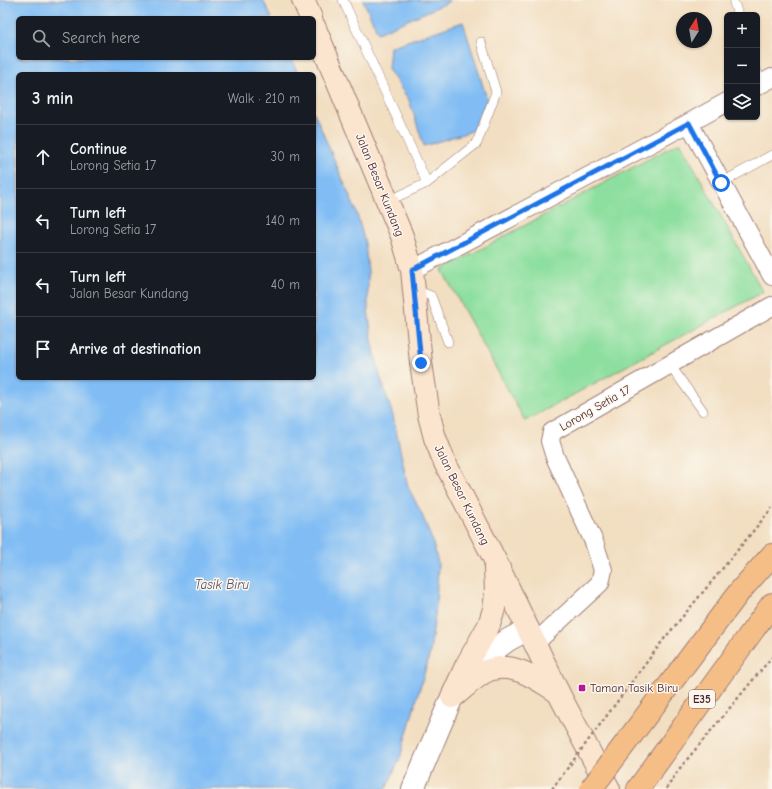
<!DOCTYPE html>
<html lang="en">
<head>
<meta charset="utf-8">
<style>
  :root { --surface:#171b24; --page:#242831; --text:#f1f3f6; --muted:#9ea1a6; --line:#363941 }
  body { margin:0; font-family:"Comic Neue",sans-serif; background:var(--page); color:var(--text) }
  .controls { position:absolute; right:12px; top:12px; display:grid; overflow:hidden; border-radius:6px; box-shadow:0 1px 3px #0004 }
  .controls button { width:36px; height:36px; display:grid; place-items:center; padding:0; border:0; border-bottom:1px solid var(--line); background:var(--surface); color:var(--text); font:20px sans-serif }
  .compass { position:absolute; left:676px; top:12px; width:36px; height:36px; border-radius:50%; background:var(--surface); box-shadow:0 1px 3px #0004; rotate:11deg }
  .stop { position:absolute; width:12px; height:12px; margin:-9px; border:3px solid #1a73e8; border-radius:50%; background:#fff }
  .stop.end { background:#1a73e8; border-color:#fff; box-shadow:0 1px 4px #0008 }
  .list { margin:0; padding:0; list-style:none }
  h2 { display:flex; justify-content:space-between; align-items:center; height:52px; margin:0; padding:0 16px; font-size:17px }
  h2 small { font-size:13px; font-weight:400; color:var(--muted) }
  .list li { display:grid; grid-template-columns:26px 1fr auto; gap:12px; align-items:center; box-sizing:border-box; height:64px; padding:0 16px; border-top:1px solid var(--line) }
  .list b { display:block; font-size:15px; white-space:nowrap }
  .list p { margin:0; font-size:13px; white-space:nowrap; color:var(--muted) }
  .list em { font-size:13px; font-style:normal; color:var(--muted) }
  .icon { flex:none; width:22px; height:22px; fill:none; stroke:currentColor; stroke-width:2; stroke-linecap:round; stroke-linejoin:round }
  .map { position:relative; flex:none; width:772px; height:789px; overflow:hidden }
  .search { position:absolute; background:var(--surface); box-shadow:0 1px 3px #0004; left:16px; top:16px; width:300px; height:44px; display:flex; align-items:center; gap:10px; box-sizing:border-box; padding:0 14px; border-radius:6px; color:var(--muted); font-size:15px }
  .panel { position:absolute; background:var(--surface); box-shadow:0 1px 3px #0004; left:16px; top:72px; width:300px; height:308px; border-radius:6px }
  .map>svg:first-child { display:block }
</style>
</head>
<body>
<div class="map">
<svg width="772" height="789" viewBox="0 0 772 789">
  <rect width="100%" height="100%" fill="#fbf7ec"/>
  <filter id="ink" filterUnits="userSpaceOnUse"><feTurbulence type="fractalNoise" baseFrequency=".025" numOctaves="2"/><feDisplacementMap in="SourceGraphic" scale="8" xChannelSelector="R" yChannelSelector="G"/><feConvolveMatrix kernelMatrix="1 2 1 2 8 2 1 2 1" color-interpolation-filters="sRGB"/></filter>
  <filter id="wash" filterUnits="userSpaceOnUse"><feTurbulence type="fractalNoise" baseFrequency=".012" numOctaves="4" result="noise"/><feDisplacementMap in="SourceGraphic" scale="16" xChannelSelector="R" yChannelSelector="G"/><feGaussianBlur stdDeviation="0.9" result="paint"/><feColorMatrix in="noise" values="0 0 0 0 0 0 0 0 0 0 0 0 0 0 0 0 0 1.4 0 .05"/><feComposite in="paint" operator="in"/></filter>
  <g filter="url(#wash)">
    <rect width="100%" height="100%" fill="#f2dec1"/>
    <polygon fill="#8ddf9f" stroke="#6c7f65" points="680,142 763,292 525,421 442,270"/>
    <g fill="#81bdf4" stroke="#666e90">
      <polygon points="0,0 263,0 272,18 18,18 18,58 291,58 298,74 18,74 18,378 314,378 314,112 356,211 365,243 368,271 368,309 372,340 380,376 393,416 408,487 421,512 432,540 438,563 436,606 430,653 405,740 400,758 386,789 0,789"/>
      <polygon points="363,0 448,0 449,2 378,33"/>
      <polygon points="463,22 487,99 472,131 424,146 409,100 388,69 390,47"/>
    </g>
  </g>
  <g filter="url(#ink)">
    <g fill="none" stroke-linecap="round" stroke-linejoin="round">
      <g stroke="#9e7e76" stroke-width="10">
        <g id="service">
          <polyline points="343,0 427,183 388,201"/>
          <polyline points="734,3 738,15"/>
          <polyline points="757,72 761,84"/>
          <polyline points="427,183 477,143 496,92 481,42"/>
          <polyline points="721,183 772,155"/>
          <polyline points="415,290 431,296 448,342"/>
          <polyline points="670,365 703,411"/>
        </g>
      </g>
      <g stroke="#9e7e76" stroke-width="20">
        <g id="minor">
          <polyline points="757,86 772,78"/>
          <polyline points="689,123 727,102"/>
          <polyline points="412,270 689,123 772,276"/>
          <polyline points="535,643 600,583 603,570 594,542 555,457 550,441 552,432 772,306"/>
        </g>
      </g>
      <g stroke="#9e7e76" stroke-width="24">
        <polyline id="tertiary" points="413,789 452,697 476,667 490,653 508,640 528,629"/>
      </g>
      <g stroke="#9e7e76" stroke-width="24">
        <g id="secondary">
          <polyline points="303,0 311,18"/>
          <polyline points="314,26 402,236 412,270 421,363 429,415 435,438 445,463 495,560 558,692 609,789"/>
          <path d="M454,696c11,-9 23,-21 35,-26 25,-9 49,10 69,22"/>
          <polyline points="452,697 466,666 489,625 494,609 496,593 495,568"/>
        </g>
      </g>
      <g stroke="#9e7e76" stroke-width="24">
        <g id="motorway">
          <polyline points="740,591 772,555"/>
          <polyline points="638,789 772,604"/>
        </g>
      </g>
      <g stroke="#9e7e76" stroke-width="2.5" stroke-dasharray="3 3" stroke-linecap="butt">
        <polyline points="718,574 772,508"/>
        <polyline points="666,789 680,768 772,657"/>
      </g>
      <use href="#service" stroke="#fff" stroke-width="9"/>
      <use href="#minor" stroke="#fff" stroke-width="18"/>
      <use href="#tertiary" stroke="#fff" stroke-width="22"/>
      <use href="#secondary" stroke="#fbe5cf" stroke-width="22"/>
      <use href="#motorway" stroke="#f6be87" stroke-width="22"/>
      <g stroke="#9e7e76" stroke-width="24" stroke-linecap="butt">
        <polyline id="motorway-bridge" points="591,789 740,591"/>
      </g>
      <polyline stroke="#9e7e76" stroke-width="2.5" stroke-dasharray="3 3" stroke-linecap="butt" points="552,789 664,639 718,574"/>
      <use href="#motorway-bridge" stroke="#f6be87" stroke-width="22"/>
    </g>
  </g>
  <g fill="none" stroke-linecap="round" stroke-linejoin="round" filter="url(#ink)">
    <polyline stroke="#1a73e8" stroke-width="5" points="421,363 412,270 689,123 721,183"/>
  </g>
  <rect fill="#b5179e" stroke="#fbf7ec" stroke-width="1.5" x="578" y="684" width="8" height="8" rx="2"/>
  <g text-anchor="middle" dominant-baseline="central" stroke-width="3" stroke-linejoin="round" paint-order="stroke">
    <rect fill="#fbf7ec" stroke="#7f6065" stroke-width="1" x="689" y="690" width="26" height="18" rx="3"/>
    <g font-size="11" font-weight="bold" fill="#4a1f2b">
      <text x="702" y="699">E35</text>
    </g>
    <g font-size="12" fill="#4a1f2b" stroke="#fbf7ec">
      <text transform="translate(380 185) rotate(68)">Jalan Besar Kundang</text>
      <text transform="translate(595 408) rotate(-30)">Lorong Setia 17</text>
      <text transform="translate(462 495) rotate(64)">Jalan Besar Kundang</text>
    </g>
    <g font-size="12" fill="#4a1f2b" stroke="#fbf7ec" text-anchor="start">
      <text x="590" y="688">Taman Tasik Biru</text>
    </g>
    <g font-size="13" font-style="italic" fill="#5a4e67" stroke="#fbf7ec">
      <text x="222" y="584">Tasik Biru</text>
    </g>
  </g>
</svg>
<div class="controls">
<button>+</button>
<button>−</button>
<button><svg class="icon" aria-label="layers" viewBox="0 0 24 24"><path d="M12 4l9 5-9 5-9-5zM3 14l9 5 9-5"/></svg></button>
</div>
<svg class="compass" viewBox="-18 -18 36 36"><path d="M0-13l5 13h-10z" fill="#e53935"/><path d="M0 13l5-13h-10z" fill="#9ea1a6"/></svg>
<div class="stop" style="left:721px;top:183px"></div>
<div class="stop end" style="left:421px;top:363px"></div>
<div class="search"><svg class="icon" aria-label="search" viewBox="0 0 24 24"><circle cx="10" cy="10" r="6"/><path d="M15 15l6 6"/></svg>Search here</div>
<section class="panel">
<h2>3 min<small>Walk · 210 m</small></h2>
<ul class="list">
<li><svg class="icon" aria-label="ahead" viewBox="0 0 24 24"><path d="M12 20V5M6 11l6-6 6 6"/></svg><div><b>Continue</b><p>Lorong Setia 17</p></div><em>30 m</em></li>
<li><svg class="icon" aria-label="left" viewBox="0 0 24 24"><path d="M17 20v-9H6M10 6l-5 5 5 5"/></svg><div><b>Turn left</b><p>Lorong Setia 17</p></div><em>140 m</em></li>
<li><svg class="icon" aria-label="left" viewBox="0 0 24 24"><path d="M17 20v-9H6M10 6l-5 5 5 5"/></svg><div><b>Turn left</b><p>Jalan Besar Kundang</p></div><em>40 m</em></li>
<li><svg class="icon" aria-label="arrive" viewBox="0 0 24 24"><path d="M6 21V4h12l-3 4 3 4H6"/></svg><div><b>Arrive at destination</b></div></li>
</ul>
</section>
</div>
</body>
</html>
